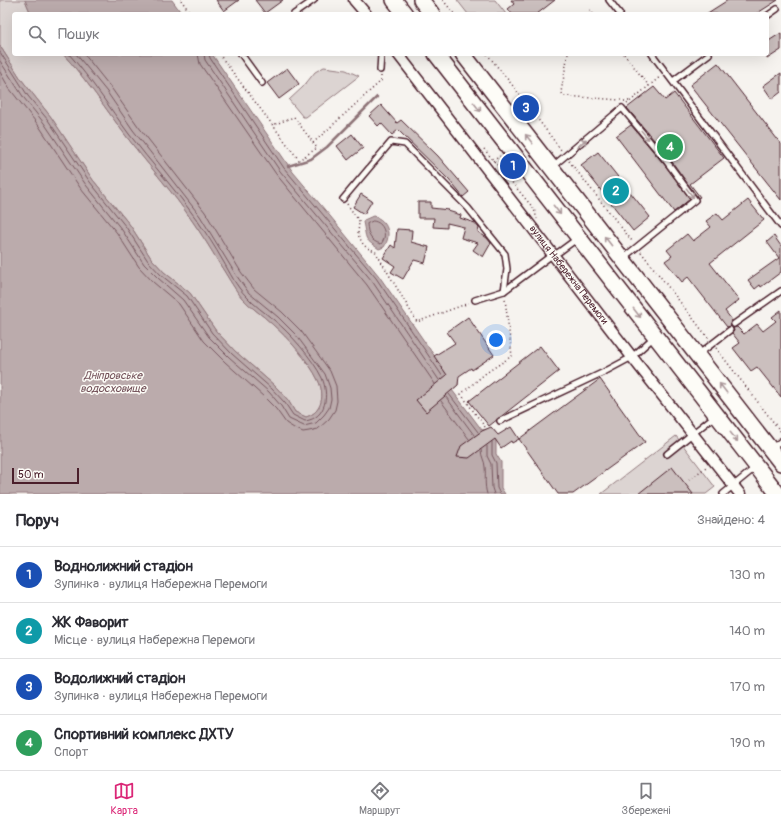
<!DOCTYPE html>
<html lang="uk">
<head>
<meta charset="utf-8">
<style>
  :root { --surface:#fff; --page:#f7f7f7; --text:#2b2b33; --muted:#7c7c81; --line:#e1e1e2; --accent:#db2777 }
  body { margin:0; font-family:Pangolin,sans-serif; background:var(--page); color:var(--text) }
  .scale { position:absolute; left:12px; bottom:10px; width:67px; box-sizing:border-box; padding-left:4px; border:2px solid #4a1f2b; border-top:0; font-size:11px; line-height:14px; white-space:nowrap; color:#4a1f2b; -webkit-text-stroke:3px #fdfcf7; paint-order:stroke }
  .you { position:absolute; left:496px; top:340px; width:14px; height:14px; margin:-10px; border:3px solid #fff; border-radius:50%; background:#1a73e8; box-shadow:0 0 0 6px #1a73e833 }
  .badge { display:grid; place-items:center; width:26px; height:26px; border-radius:50%; background:var(--accent); color:#fff; font-size:13px; font-weight:700 }
  .pin { position:absolute; translate:-50% -50%; border:2px solid #fff; box-shadow:0 1px 4px #0006 }
  .list { margin:0; padding:0; list-style:none }
  h2 { display:flex; justify-content:space-between; align-items:center; height:52px; margin:0; padding:0 16px; font-size:17px }
  h2 small { font-size:13px; font-weight:400; color:var(--muted) }
  .list li { display:grid; grid-template-columns:26px 1fr auto; gap:12px; align-items:center; box-sizing:border-box; height:56px; padding:0 16px; border-top:1px solid var(--line) }
  .list b { display:block; font-size:15px; white-space:nowrap }
  .list p { margin:0; font-size:13px; white-space:nowrap; color:var(--muted) }
  .list em { font-size:13px; font-style:normal; color:var(--muted) }
  .icon { flex:none; width:22px; height:22px; fill:none; stroke:currentColor; stroke-width:2; stroke-linecap:round; stroke-linejoin:round }
  .map { position:relative; flex:none; width:781px; height:494px; overflow:hidden }
  .search { position:absolute; background:var(--surface); box-shadow:0 4px 16px #0002; left:12px; right:12px; top:12px; height:44px; display:flex; align-items:center; gap:10px; box-sizing:border-box; padding:0 14px; border-radius:4px; color:var(--muted); font-size:15px }
  .sheet { height:276px; background:var(--surface) }
  nav { display:flex; justify-content:space-around; align-items:center; box-sizing:border-box; height:56px; border-top:1px solid var(--line); background:var(--surface); font-size:11px; color:var(--muted) }
  nav a { display:grid; justify-items:center; gap:2px }
  nav .on { color:var(--accent) }
  .map>svg:first-child { display:block }
</style>
</head>
<body>
<div class="map">
<svg width="781" height="494" viewBox="0 0 781 494">
  <rect width="100%" height="100%" fill="#f6f3ef"/>
  <filter id="ink" filterUnits="userSpaceOnUse"><feTurbulence type="fractalNoise" baseFrequency=".025" numOctaves="2"/><feDisplacementMap in="SourceGraphic" scale="8" xChannelSelector="R" yChannelSelector="G"/><feConvolveMatrix kernelMatrix="1 2 1 2 8 2 1 2 1" color-interpolation-filters="sRGB"/></filter>
  <g filter="url(#ink)">
    <g fill="#dcd4d2" stroke="#937a7e">
      <path d="M0,0h25l6,14h-17v40h49c24,26 42,54 63,82 22,29 47,56 67,86 9,13 18,27 26,41 8,12 14,24 23,35 9,10 21,17 30,26 16,14 37,37 46,56 7,14 5,32 -12,37l-11,-5 -7,-12 -13,-14 -40,-35 -19,-20 -26,-38 -26,-21 -13,-14 -21,-33 -37,-45 -42,-63 -30,-38 -21,-33z"/>
      <polygon points="457,0 495,0 506,14 468,14"/>
      <polygon points="324,67 346,70 359,76 306,117 303,117 289,100 303,87 315,72"/>
      <polygon points="676,436 715,487 706,494 601,494"/>
    </g>
    <g fill="#bbabac" stroke="#8e7378">
      <polygon points="25,0 172,0 182,14 31,14"/>
      <path d="M0,46l21,33 30,38 42,63 37,45 21,33 13,14 26,21 26,38 19,20 40,35 13,14 7,12 11,5c17,-5 19,-23 12,-37 -9,-19 -30,-42 -46,-56 -9,-9 -21,-16 -30,-26 -9,-11 -15,-23 -23,-35 -8,-14 -17,-28 -26,-41 -20,-30 -45,-57 -67,-86 -21,-28 -39,-56 -63,-82h149l81,118 37,44 49,60 68,98h8l3,5v6l-6,5 30,40 10,-2 4,5v21l5,8v26l4,6h-505z"/>
      <path d="M373,216c15,4 19,19 11,31l-5,2c-16,-11 -12,-9 -16,-27l1,-2z"/>
    </g>
    <g fill="none" stroke-linecap="round" stroke-linejoin="round">
      <g stroke="#77575f" stroke-width="1">
        <path d="M0,52l28,44 20,24 42,62 36,45 22,34 13,14 26,21 25,37 20,21 40,35 13,14 8,12 12,6c22,-3 24,-27 17,-43 -9,-19 -32,-45 -48,-58 -10,-8 -20,-15 -28,-24 -10,-10 -16,-23 -23,-35 -8,-14 -17,-28 -26,-41 -21,-30 -46,-57 -68,-86 -20,-27 -38,-55 -60,-80"/>
        <polyline points="198,54 200,64 276,174 367,285 435,384"/>
        <polyline points="204,54 205,60 280,171 372,281 439,380"/>
        <polyline points="209,54 210,58 284,168 376,278 443,377"/>
        <polyline points="0,61 24,98 44,123 86,185 122,230 144,264 158,278 183,300 209,337 229,357 269,392 281,406 289,419 304,426 316,423 324,415 329,408 331,399 330,388 325,374 296,335 278,317 249,293 236,275 200,216 133,130 107,92 76,54"/>
        <polyline points="0,72 9,88 39,126 81,189 117,233 139,267 153,282 179,304 204,341 225,362 264,397 276,409 286,423 294,428 303,432 309,431 318,429 329,419 335,410 337,401 336,386 330,371 301,331 282,312 254,289 241,272 205,212 138,126 112,89 84,54"/>
        <path d="M373,221c11,1 15,15 8,23 -11,-3 -13,-9 -14,-20z"/>
        <polyline points="449,394 478,432"/>
        <polyline points="446,397 474,435"/>
        <polyline points="441,401 469,439"/>
        <polyline points="492,442 492,455 496,463 497,488 500,494"/>
        <polyline points="487,446 487,456 491,464 492,488 494,494"/>
        <path d="M481,450c0,7 4,11 4,17 1,9 -1,18 2,27"/>
      </g>
      <polyline stroke="#8e7378" stroke-width="2.5" points="288,166 311,159 327,147 377,97"/>
    </g>
    <g fill="#cbbfbe" stroke="#4a1f2b">
      <polygon points="216,0 239,0 224,11"/>
      <polygon points="255,0 283,0 265,13"/>
      <polygon points="511,0 555,0 537,14 512,14 508,9 514,4"/>
      <polygon points="728,0 778,0 756,14 706,14"/>
      <polygon points="781,33 781,50 767,59 767,42"/>
      <polygon points="718,63 781,144 781,200 690,85"/>
      <polygon points="287,68 299,84 279,99 267,83"/>
      <polygon points="781,73 781,92 772,99 763,86"/>
      <polygon points="654,87 665,100 674,93 724,158 690,184 700,197 698,198 670,159 627,108"/>
      <polygon points="381,105 397,123 401,120 438,156 469,192 463,197 449,180 398,130 392,135 381,123 378,126 369,116"/>
      <polygon points="631,125 664,164 690,199 674,212 616,136"/>
      <polygon points="352,134 363,148 348,160 337,146"/>
      <polygon points="598,152 650,217 633,231 581,165"/>
      <polygon points="361,194 372,201 364,214 353,207"/>
      <polygon points="748,200 764,220 710,263 739,300 725,311 732,320 730,323 731,326 727,327 688,277 682,282 665,261 672,256 667,250 687,234 693,241 711,227 706,221 717,213 723,220"/>
      <polygon points="418,202 431,202 431,208 449,210 448,211 461,215 460,218 475,223 479,228 478,232 487,238 491,243 483,257 473,250 478,243 461,238 464,227 447,223 447,228 433,227 434,218 418,218"/>
      <polygon points="397,229 412,230 411,242 429,247 425,263 414,260 403,279 391,272 395,266 383,258 391,245 395,248"/>
      <polygon points="774,236 781,246 781,272 761,287 760,285 755,289 748,280 779,258 767,242"/>
      <polygon points="781,310 781,397 757,367 751,371 733,348 740,343 732,333 734,331 733,328 737,327 744,334 757,324 763,331 776,321 772,317"/>
      <polygon points="468,317 494,355 472,370 471,368 459,376 458,385 426,412 416,400 447,375 434,356 455,343 447,332"/>
      <polygon points="540,346 559,371 489,426 469,401"/>
      <polygon points="600,379 645,442 573,494 558,494 519,439"/>
      <polygon points="491,427 498,435 511,427 519,439 512,443 511,441 501,448 495,439 469,458 457,457 461,446 482,431"/>
      <polygon points="672,467 693,494 638,494"/>
    </g>
    <g fill="none" stroke-linecap="round" stroke-linejoin="round">
      <g stroke="#4a1f2b" stroke-width="8">
        <g id="lane">
          <polyline points="609,0 620,14"/>
          <polyline points="294,14 314,0"/>
          <polyline points="767,16 777,9"/>
          <polyline points="241,54 262,83"/>
          <polyline points="652,54 781,226"/>
          <polyline points="380,70 381,54"/>
          <polyline points="673,81 709,54"/>
          <polyline points="552,167 622,108 667,162 695,200 623,258"/>
          <polyline points="343,199 391,142 405,144 468,208 505,254 507,269 504,291"/>
          <polyline points="475,300 504,291 552,255 559,252 578,238"/>
          <polyline points="734,324 781,291"/>
          <polyline points="699,354 730,330"/>
          <polyline points="500,421 604,372 632,357 654,337"/>
          <polyline points="771,449 781,441"/>
          <polyline points="667,454 716,415"/>
          <polyline points="723,494 756,467"/>
        </g>
      </g>
      <g stroke="#4a1f2b" stroke-width="13">
        <g id="street">
          <polyline points="354,0 366,14"/>
          <path id="s1" d="M398,54l234,303 108,137"/>
        </g>
      </g>
      <g stroke="#4a1f2b" stroke-width="18">
        <g id="primary">
          <polyline points="394,0 405,14"/>
          <polyline points="421,0 432,14"/>
          <polyline points="436,54 778,494"/>
          <polyline points="463,54 781,463"/>
        </g>
      </g>
      <g stroke="#4a1f2b" stroke-width="1.5" stroke-dasharray="1 3" stroke-linecap="butt">
        <polyline points="181,0 191,14"/>
        <polyline points="443,0 454,14"/>
        <polyline points="590,10 593,14"/>
        <polyline points="219,54 299,160 317,148 294,117 273,125"/>
        <polyline points="487,54 513,86 561,150"/>
        <polyline points="568,54 561,92 564,96 621,100"/>
        <polyline points="624,54 649,86"/>
        <polyline points="624,101 630,101"/>
        <polyline points="627,104 661,76"/>
        <polyline points="313,143 381,81 381,76"/>
        <polyline points="484,149 534,209 537,219"/>
        <polyline points="493,161 500,156"/>
        <polyline points="569,161 632,241"/>
        <polyline points="347,204 359,221 358,235 363,244 367,248 375,251 417,322 469,303"/>
        <polyline points="641,252 709,339"/>
        <polyline points="716,348 781,432"/>
        <polyline points="485,427 461,394 486,373 512,356 505,299"/>
        <polyline points="689,480 706,467"/>
      </g>
      <use href="#lane" stroke="#fdfcf7" stroke-width="5"/>
      <use href="#street" stroke="#fdfcf7" stroke-width="10"/>
      <use href="#primary" stroke="#fdfcf7" stroke-width="15"/>
    </g>
    <defs><path id="oneway-shaft" d="M-6 0H5M1.5-3L5.5 0L1.5 3" fill="none" stroke-width="1.6" stroke-linecap="round" stroke-linejoin="round"/></defs>
    <g stroke="#ac999b">
      <use href="#oneway-shaft" transform="translate(477 107) rotate(52)"/>
      <use href="#oneway-shaft" transform="translate(645 135) rotate(50)"/>
      <use href="#oneway-shaft" transform="translate(529 139) rotate(-128)"/>
      <use href="#oneway-shaft" transform="translate(582 143) rotate(-41)"/>
      <use href="#oneway-shaft" transform="translate(690 193) rotate(53)"/>
      <use href="#oneway-shaft" transform="translate(557 210) rotate(52)"/>
      <use href="#oneway-shaft" transform="translate(608 241) rotate(-128)"/>
      <use href="#oneway-shaft" transform="translate(637 313) rotate(52)"/>
      <use href="#oneway-shaft" transform="translate(723 388) rotate(-128)"/>
      <use href="#oneway-shaft" transform="translate(734 437) rotate(52)"/>
    </g>
  </g>
  <g text-anchor="middle" dominant-baseline="central" stroke-width="3" stroke-linejoin="round" paint-order="stroke">
    <g font-size="10" fill="#4a1f2b" stroke="#fdfcf7">
      <text stroke="none"><textPath href="#s1" startOffset="279">вулиця Набережна Перемоги</textPath></text>
    </g>
    <g font-size="11" font-style="italic" fill="#725058" stroke="#fdfcf7">
      <text x="113" y="375">Дніпровське<tspan x="113" dy="13">водосховище</tspan></text>
    </g>
  </g>
</svg>
<div class="scale">50 m</div>
<div class="you"></div>
<div class="pin badge" style="left:513px;top:166px;background:#1a4fb4">1</div>
<div class="pin badge" style="left:616px;top:191px;background:#0f9aa8">2</div>
<div class="pin badge" style="left:526px;top:108px;background:#1a4fb4">3</div>
<div class="pin badge" style="left:670px;top:147px;background:#2e9e5b">4</div>
<div class="search"><svg class="icon" aria-label="search" viewBox="0 0 24 24"><circle cx="10" cy="10" r="6"/><path d="M15 15l6 6"/></svg>Пошук</div>
</div>
<section class="sheet">
<h2>Поруч<small>Знайдено: 4</small></h2>
<ul class="list">
<li><span class="badge" style="background:#1a4fb4">1</span><div><b>Воднолижний стадіон</b><p>Зупинка · вулиця Набережна Перемоги</p></div><em>130 m</em></li>
<li><span class="badge" style="background:#0f9aa8">2</span><div><b>ЖК Фаворит</b><p>Місце · вулиця Набережна Перемоги</p></div><em>140 m</em></li>
<li><span class="badge" style="background:#1a4fb4">3</span><div><b>Водолижний стадіон</b><p>Зупинка · вулиця Набережна Перемоги</p></div><em>170 m</em></li>
<li><span class="badge" style="background:#2e9e5b">4</span><div><b>Спортивний комплекс ДХТУ</b><p>Спорт</p></div><em>190 m</em></li>
</ul>
</section>
<nav>
<a class="on"><svg class="icon" aria-label="map" viewBox="0 0 24 24"><path d="M3 6l6-2 6 2 6-2v14l-6 2-6-2-6 2zM9 4v14M15 6v14"/></svg>Карта</a>
<a><svg class="icon" aria-label="directions" viewBox="0 0 24 24"><path d="M12 3l9 9-9 9-9-9zM9 14v-3h6M13 9l2 2-2 2"/></svg>Маршрут</a>
<a><svg class="icon" aria-label="saved" viewBox="0 0 24 24"><path d="M7 4h10v16l-5-4-5 4z"/></svg>Збережені</a>
</nav>
</body>
</html>
